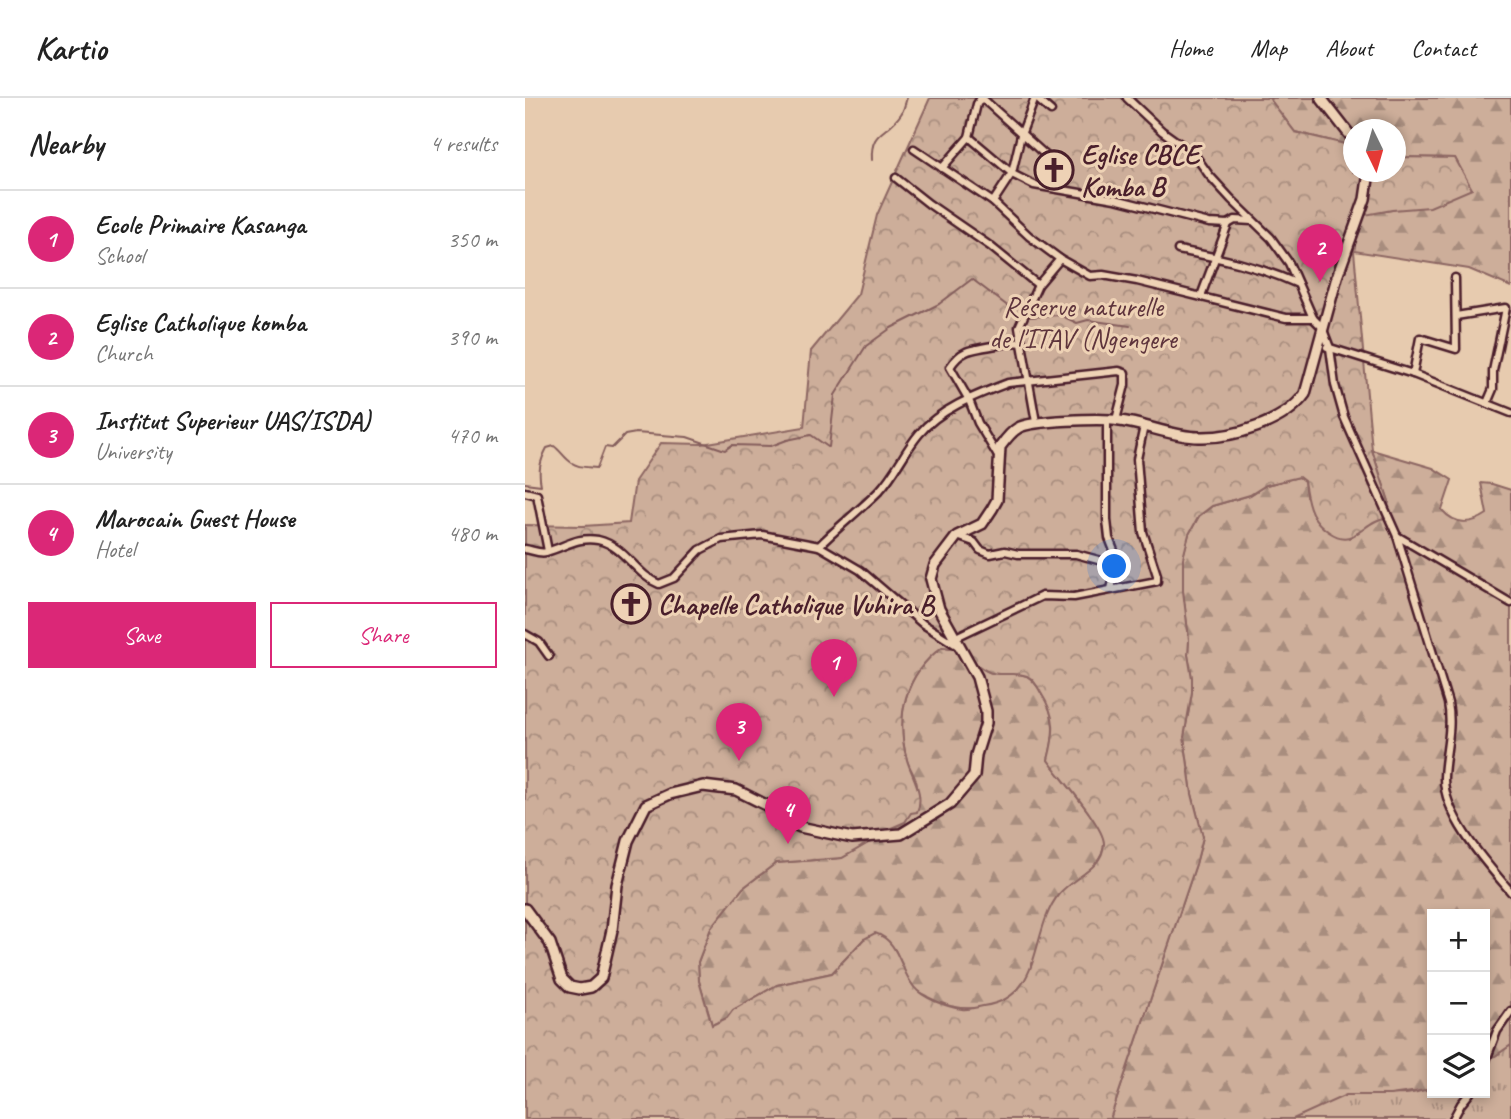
<!DOCTYPE html>
<html lang="en">
<head>
<meta charset="utf-8">
<style>
  :root { --surface:#fff; --page:#f6f6f6; --text:#222; --muted:#767676; --line:#e0e0e0; --accent:#db2777 }
  body { margin:0; font-family:Caveat,sans-serif; background:var(--page); color:var(--text) }
  .controls { position:absolute; right:21px; bottom:21px; display:grid; overflow:hidden; border-radius:0px; box-shadow:0 4px 10px #0003 }
  .controls button { width:63px; height:63px; display:grid; place-items:center; padding:0; border:0; border-bottom:2px solid var(--line); background:var(--surface); color:var(--text); font:35px sans-serif }
  .compass { position:absolute; left:818px; top:21px; width:63px; height:63px; border-radius:50%; background:var(--surface); box-shadow:0 4px 10px #0003; rotate:175deg }
  .you { position:absolute; left:590px; top:469px; width:24px; height:24px; margin:-18px; border:5px solid #fff; border-radius:50%; background:#1a73e8; box-shadow:0 0 0 10px #1a73e833 }
  .badge { display:grid; place-items:center; width:46px; height:46px; border-radius:50%; background:var(--accent); color:#fff; font-size:23px; font-weight:700 }
  .pin { position:absolute; translate:-50% -58px; filter:drop-shadow(0 2px 4px #0008) }
  .pin::after { content:''; position:absolute; top:37px; width:24px; height:21px; background:inherit; clip-path:polygon(0 0,100% 0,50% 100%) }
  .list { margin:0; padding:0; list-style:none }
  h2 { display:flex; justify-content:space-between; align-items:center; height:91px; margin:0; padding:0 28px; font-size:30px }
  h2 small { font-size:23px; font-weight:400; color:var(--muted) }
  .list li { display:grid; grid-template-columns:46px 1fr auto; gap:21px; align-items:center; box-sizing:border-box; height:98px; padding:0 28px; border-top:2px solid var(--line) }
  .list b { display:block; font-size:26px; white-space:nowrap }
  .list p { margin:0; font-size:23px; white-space:nowrap; color:var(--muted) }
  .list em { font-size:23px; font-style:normal; color:var(--muted) }
  .actions { display:flex; gap:14px; padding:21px 28px }
  .actions a { flex:1; padding:16px 0; border:2px solid var(--accent); border-radius:0px; text-align:center; font-size:24px; color:var(--accent) }
  .actions .main { background:var(--accent); color:#fff }
  .icon { flex:none; width:38px; height:38px; fill:none; stroke:currentColor; stroke-width:2; stroke-linecap:round; stroke-linejoin:round }
  .map { position:relative; flex:none; width:986px; height:1021px; overflow:hidden }
  header { display:flex; align-items:center; gap:42px; box-sizing:border-box; height:98px; padding:0 35px; background:var(--surface); border-bottom:2px solid var(--line) }
  header strong { font-size:33px }
  nav { display:flex; gap:38px; margin-inline-start:auto; font-size:24px }
  main { display:flex }
  aside { flex:1; background:var(--surface) }
  .map>svg:first-child { display:block }
</style>
</head>
<body>
<header>
<strong>Kartio</strong>
<nav><a>Home</a><a>Map</a><a>About</a><a>Contact</a></nav>
</header>
<main>
<aside>
<h2>Nearby<small>4 results</small></h2>
<ul class="list">
<li><span class="badge">1</span><div><b>Ecole Primaire Kasanga</b><p>School</p></div><em>350 m</em></li>
<li><span class="badge">2</span><div><b>Eglise Catholique komba</b><p>Church</p></div><em>390 m</em></li>
<li><span class="badge">3</span><div><b>Institut Superieur UAS/ISDA)</b><p>University</p></div><em>470 m</em></li>
<li><span class="badge">4</span><div><b>Marocain Guest House</b><p>Hotel</p></div><em>480 m</em></li>
</ul>
<div class="actions"><a class="main">Save</a><a>Share</a></div>
</aside>
<div class="map">
<svg width="986" height="1021" viewBox="0 0 986 1021">
  <defs>
    <pattern id="grass-tufts" width="24" height="20" patternUnits="userSpaceOnUse" patternTransform="scale(1.75)"><rect width="24" height="20" fill="#cdae9a"/><path d="M3 7l-1-3M5 7V3M7 7l1-3M15 17l-1-3M17 17v-4M19 17l1-3" fill="none" stroke="#a88d7e"/></pattern>
    <pattern id="forest-firs" width="22" height="20" patternUnits="userSpaceOnUse" patternTransform="scale(1.75)"><rect width="22" height="20" fill="#cdae9a"/><path d="M5 1l3.5 6h-7zM16 11l3.5 6h-7z" fill="#a88d7e"/></pattern>
    <pattern id="park-crowns" width="20" height="18" patternUnits="userSpaceOnUse" patternTransform="scale(1.75)"><rect width="20" height="18" fill="#cdae9a"/><path d="M2 6a3 3 0 1 1 6 0M12 15a3 3 0 1 1 6 0" fill="none" stroke="#a88d7e"/></pattern>
  </defs>
  <rect width="100%" height="100%" fill="#e7cbaf"/>
  <filter id="ink" filterUnits="userSpaceOnUse"><feTurbulence type="fractalNoise" baseFrequency=".0143" numOctaves="2"/><feDisplacementMap in="SourceGraphic" scale="14" xChannelSelector="R" yChannelSelector="G"/><feConvolveMatrix kernelMatrix="1 2 1 2 8 2 1 2 1" color-interpolation-filters="sRGB"/></filter>
  <g filter="url(#ink)">
    <path fill="url(#grass-tufts)" stroke="#8c6662" stroke-width="2" d="M986,947v74h-218c17,-8 34,-18 51,-23 25,-8 65,7 88,-11v8h53v-36l10,-1z"/>
    <g fill="url(#forest-firs)" stroke="#8c6662" stroke-width="2">
      <polygon points="744,0 986,0 986,189 944,171 829,153 834,117 867,112 946,91 930,60 871,59 870,32 828,32 828,48 770,34"/>
      <path d="M847,352l61,18 19,12 -10,30c13,15 29,15 45,4l-6,-31 11,1 19,6v555l-16,11 -10,1v-143h-53v171l-6,5 -36,5h-44l-53,24h-183l86,-255 7,-27 -11,-43 -8,-57 8,-45v-14l-4,-23 1,-15 -6,-49v-34l6,-23 10,-18 13,-10 38,-11 16,-10 33,-8 5,4 2,15 43,42 27,-19 13,-18z"/>
      <path d="M417,549c21,0 30,18 47,25 13,5 26,-1 38,4 6,3 11,11 15,17 14,23 13,41 6,67 12,17 57,67 56,83 0,28 -35,35 -47,55 -16,28 -17,71 -39,93 -24,23 -63,21 -90,6 -4,-3 -11,-5 -14,-8 -8,-10 -13,-27 -19,-39l-31,-11 -32,34 -55,12 -44,25 -6,8 -15,7 -13,-44 -1,-19 13,-34 32,-40 33,-25 66,-5 33,-19 9,-8 21,-9c4,-10 12,-25 12,-36 0,-8 -8,-18 -10,-26 -12,-45 -2,-85 35,-113z"/>
    </g>
    <path fill="url(#park-crowns)" stroke="#8c6662" stroke-width="2" fill-rule="evenodd" d="M405,0h339l26,34 58,14v26h42l1,-15 59,1 17,31 -42,18 -38,3 -33,6 -5,35 18,199 17,52 -4,16c-14,2 -20,12 -33,18 -14,7 -34,-10 -40,-23 -5,-10 -6,-21 -8,-32l-5,-4 -33,8 -16,10 -38,11 -13,10 -10,18 -6,24v33l6,49 -1,15 4,23v14l-8,45 8,57 11,43 -7,27 -86,255h-585v-594l58,1 46,-3 6,-42 26,-38 41,1 102,-17 7,-76 47,-57 19,-79zM417,549c21,0 30,18 47,25 12,5 26,-1 38,4 6,3 11,11 14,17 16,25 14,39 7,67 12,17 57,67 56,84 -1,25 -31,33 -45,50 -30,37 -14,104 -76,112 -6,1 -14,4 -21,3 -14,-2 -39,-10 -48,-22 -15,-18 -14,-46 -39,-54l-11,6 -32,34 -55,12 -44,25 -6,8 -15,7 -13,-44 -1,-19 13,-34 32,-40 33,-25 66,-5 33,-19 9,-8 21,-9 6,-9 6,-1c8,-18 -5,-35 -10,-52 -12,-44 -2,-86 35,-113z"/>
    <g fill="none" stroke-linecap="round" stroke-linejoin="round">
      <g stroke="#845d5b" stroke-width="2">
        <path d="M347,62c-2,-30 15,-25 29,-46 3,-4 4,-11 6,-16"/>
        <polyline points="503,219 535,217 552,225 563,222 605,228"/>
        <polyline points="304,349 310,297 341,248 366,230 414,206 447,181 497,219"/>
        <path d="M0,385l16,2c-3,-14 -1,-24 6,-37l7,-2c7,5 11,13 18,17 7,5 16,4 25,5l8,-21 7,1 13,-13 11,-2 51,4 38,13 7,-5 39,1 16,-6 24,-5 17,12"/>
      </g>
      <g stroke="#4a1f2b" stroke-width="11">
        <g id="street">
          <polyline points="457,0 527,63"/>
          <polyline points="511,0 526,13"/>
          <path d="M602,0l35,33 32,23 15,21 22,24 40,39 18,25 24,55 9,9 8,21 5,37 9,32 53,119 51,167c5,26 -3,49 -4,74 -1,39 43,87 67,115"/>
          <polyline points="444,39 489,77 509,87 590,101 684,125 703,126 710,122 727,123"/>
          <polyline points="389,51 468,104 504,138 535,161 565,178 578,177 612,183 761,220 788,220"/>
          <polyline points="417,70 444,39 452,6 456,0"/>
          <polyline points="371,80 404,106 465,148 513,187"/>
          <polyline points="468,104 487,75 496,37 510,0"/>
          <path d="M653,152c43,8 80,16 120,34"/>
          <polyline points="676,198 703,126"/>
          <polyline points="931,218 981,210 968,273 968,291 962,305"/>
          <polyline points="802,249 888,276 986,315"/>
          <polyline points="888,276 895,240 931,251 930,180"/>
          <polyline points="582,323 582,422 584,440 593,463 586,491"/>
          <polyline points="511,324 494,229 513,187 535,161"/>
          <path d="M474,360l-21,-35 -9,-23 -19,-33c4,-6 9,-12 16,-15 5,-3 51,-11 55,-9"/>
          <polyline points="0,394 12,397 23,453"/>
          <polyline points="432,438 449,444 455,452 465,456 480,453 493,456 551,456 577,463 593,463"/>
          <polyline points="872,438 986,505"/>
          <path d="M294,448c19,-19 41,-36 60,-55 16,-17 25,-39 40,-57 22,-26 58,-39 89,-51l111,-12 6,2v12l-9,35"/>
          <path d="M0,451c7,1 15,5 21,3 19,-5 31,-16 52,-12 27,6 38,35 61,44l15,-6 26,-28 21,-11 41,-4 57,11 41,24 63,54 35,22"/>
          <polyline points="0,536 14,544 24,558"/>
          <polyline points="429,540 517,498 549,499 632,483 632,477 618,434 612,361 619,328"/>
          <polyline points="960,965 972,933 986,913"/>
          <polyline points="928,1021 936,1006 945,995"/>
        </g>
      </g>
      <g stroke="#4a1f2b" stroke-width="14">
        <g id="secondary">
          <polyline points="796,0 828,41"/>
          <path d="M0,811l25,34 12,36 8,8 10,2 11,-2 10,-9 11,-48 5,-45 11,-44 18,-36 24,-11 33,-8 33,4 30,15 19,15 15,7 52,11 49,-4 49,-30 24,-28 2,-21 10,-32v-12l-9,-34 -38,-68 -8,-30 4,-14 22,-29 25,-12 10,-15 5,-9 3,-53c5,-7 11,-15 18,-19 13,-8 86,-10 102,-7 25,3 54,16 79,16 34,1 85,-14 106,-43l32,-117 28,-78 4,-27"/>
        </g>
      </g>
      <use href="#street" stroke="#eed2b5" stroke-width="6"/>
      <use href="#secondary" stroke="#eed2b5" stroke-width="9"/>
    </g>
  </g>
  <defs>
    <g id="church-ring" transform="scale(2.0125)"><circle r="9.5" fill="#eed2b5" stroke="#4a1f2b" stroke-width="1.5"/><path d="M-1.2-6h2.4v3.5h3.3v2.4h-3.3V6h-2.4V-.1h-3.3v-2.4h3.3Z" fill="#4a1f2b"/></g>
  </defs>
  <g fill-rule="evenodd">
    <use href="#church-ring" x="529" y="72"/>
    <use href="#church-ring" x="106" y="506"/>
  </g>
  <g text-anchor="middle" dominant-baseline="central" stroke-width="6" stroke-linejoin="round" paint-order="stroke">
    <g font-size="28" font-weight="bold" fill="#4a1f2b" stroke="#eed2b5" text-anchor="start">
      <text x="556" y="56">Eglise CBCE<tspan x="556" dy="32">Komba B</tspan></text>
      <text x="133" y="506">Chapelle Catholique Vuhira B</text>
    </g>
    <g font-size="28" fill="#5e343c" stroke="#eed2b5">
      <text x="558" y="208">Réserve naturelle<tspan x="558" dy="32">de l'ITAV (Ngengere</tspan></text>
    </g>
  </g>
</svg>
<div class="controls">
<button>+</button>
<button>−</button>
<button><svg class="icon" aria-label="layers" viewBox="0 0 24 24"><path d="M12 4l9 5-9 5-9-5zM3 14l9 5 9-5"/></svg></button>
</div>
<svg class="compass" viewBox="-18 -18 36 36"><path d="M0-13l5 13h-10z" fill="#e53935"/><path d="M0 13l5-13h-10z" fill="#767676"/></svg>
<div class="you"></div>
<div class="pin badge" style="left:309px;top:599px">1</div>
<div class="pin badge" style="left:795px;top:184px">2</div>
<div class="pin badge" style="left:214px;top:663px">3</div>
<div class="pin badge" style="left:263px;top:746px">4</div>
</div>
</main>
</body>
</html>
